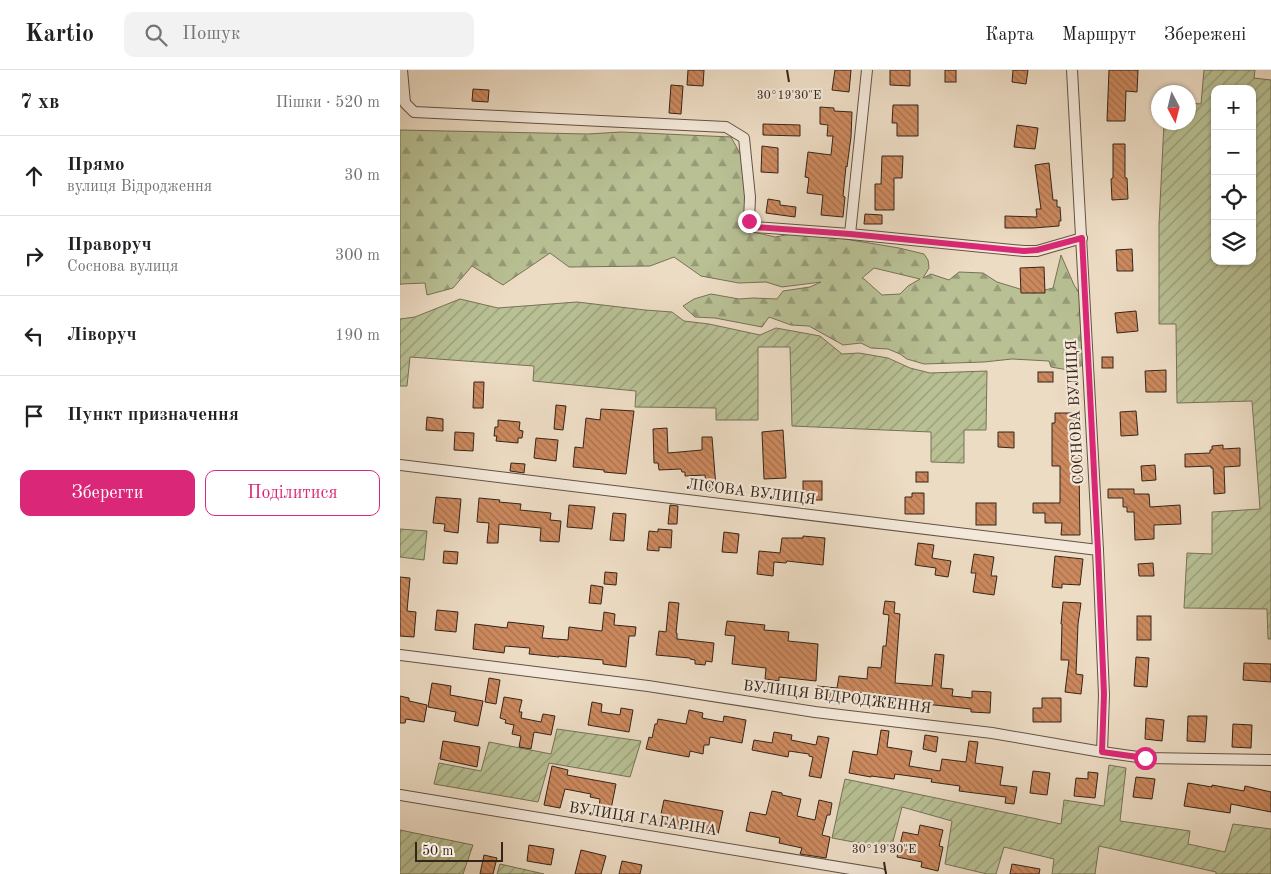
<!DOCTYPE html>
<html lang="uk">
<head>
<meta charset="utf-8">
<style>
  :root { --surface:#fff; --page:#f2f2f2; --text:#202124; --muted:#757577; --line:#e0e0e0; --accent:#db2777 }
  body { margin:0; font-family:"Old Standard TT",serif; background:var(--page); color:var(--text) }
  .controls { position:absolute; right:15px; top:15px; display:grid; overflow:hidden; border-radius:10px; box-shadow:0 1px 4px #0004 }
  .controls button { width:45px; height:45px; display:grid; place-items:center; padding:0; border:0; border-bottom:1px solid var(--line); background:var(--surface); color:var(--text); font:25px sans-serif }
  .compass { position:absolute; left:751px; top:15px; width:45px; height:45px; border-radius:50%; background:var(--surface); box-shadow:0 1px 4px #0004; rotate:173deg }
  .scale { position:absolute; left:15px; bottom:12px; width:88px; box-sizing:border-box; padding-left:5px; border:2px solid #35241a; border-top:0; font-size:14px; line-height:18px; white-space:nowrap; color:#35241a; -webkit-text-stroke:4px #f3e8d9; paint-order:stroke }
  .stop { position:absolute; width:15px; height:15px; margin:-11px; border:4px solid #db2777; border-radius:50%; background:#fff }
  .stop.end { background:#db2777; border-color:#fff; box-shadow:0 1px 5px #0008 }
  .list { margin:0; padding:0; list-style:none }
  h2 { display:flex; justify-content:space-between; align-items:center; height:65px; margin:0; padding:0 20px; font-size:21px }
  h2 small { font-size:16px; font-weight:400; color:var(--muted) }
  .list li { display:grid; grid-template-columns:32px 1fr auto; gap:15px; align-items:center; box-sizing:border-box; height:80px; padding:0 20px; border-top:1px solid var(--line) }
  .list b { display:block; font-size:19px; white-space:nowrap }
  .list p { margin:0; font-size:16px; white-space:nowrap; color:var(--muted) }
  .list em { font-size:16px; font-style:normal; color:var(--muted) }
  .actions { display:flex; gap:10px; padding:15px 20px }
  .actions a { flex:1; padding:11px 0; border:1px solid var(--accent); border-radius:10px; text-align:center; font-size:18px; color:var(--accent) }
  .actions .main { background:var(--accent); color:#fff }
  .icon { flex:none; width:28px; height:28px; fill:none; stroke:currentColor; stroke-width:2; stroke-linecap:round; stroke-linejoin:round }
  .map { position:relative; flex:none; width:871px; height:804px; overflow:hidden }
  header { display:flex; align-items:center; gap:30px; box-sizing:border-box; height:70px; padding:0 25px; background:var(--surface); border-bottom:1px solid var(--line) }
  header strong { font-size:24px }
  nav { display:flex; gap:28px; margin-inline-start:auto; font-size:18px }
  .search { width:350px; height:45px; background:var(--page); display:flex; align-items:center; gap:12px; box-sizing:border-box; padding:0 18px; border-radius:10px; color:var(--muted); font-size:19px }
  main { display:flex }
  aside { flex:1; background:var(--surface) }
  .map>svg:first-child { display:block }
</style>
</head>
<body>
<header>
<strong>Kartio</strong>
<div class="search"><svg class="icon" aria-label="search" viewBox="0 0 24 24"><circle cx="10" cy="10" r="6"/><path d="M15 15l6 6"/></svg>Пошук</div>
<nav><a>Карта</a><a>Маршрут</a><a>Збережені</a></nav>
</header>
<main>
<aside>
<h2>7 хв<small>Пішки · 520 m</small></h2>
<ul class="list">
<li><svg class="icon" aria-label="ahead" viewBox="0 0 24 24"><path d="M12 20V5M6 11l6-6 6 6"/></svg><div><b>Прямо</b><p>вулиця Відродження</p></div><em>30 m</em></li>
<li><svg class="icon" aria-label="right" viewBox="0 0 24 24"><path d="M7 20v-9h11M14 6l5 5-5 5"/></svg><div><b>Праворуч</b><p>Соснова вулиця</p></div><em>300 m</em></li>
<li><svg class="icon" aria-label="left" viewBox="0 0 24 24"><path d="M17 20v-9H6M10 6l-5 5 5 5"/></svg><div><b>Ліворуч</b></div><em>190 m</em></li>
<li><svg class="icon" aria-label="arrive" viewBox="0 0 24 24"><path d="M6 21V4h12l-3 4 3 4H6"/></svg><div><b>Пункт призначення</b></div></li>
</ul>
<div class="actions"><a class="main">Зберегти</a><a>Поділитися</a></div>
</aside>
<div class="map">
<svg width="871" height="804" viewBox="0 0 871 804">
  <defs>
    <pattern id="forest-firs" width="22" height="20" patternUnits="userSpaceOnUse" patternTransform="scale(1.25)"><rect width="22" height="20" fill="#b8c094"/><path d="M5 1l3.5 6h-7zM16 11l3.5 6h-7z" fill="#969c78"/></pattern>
    <pattern id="garden-furrows" width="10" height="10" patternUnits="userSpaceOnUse" patternTransform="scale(1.25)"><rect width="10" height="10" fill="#b8c094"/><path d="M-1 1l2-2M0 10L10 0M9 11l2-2" fill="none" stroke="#969c78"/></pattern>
    <pattern id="building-back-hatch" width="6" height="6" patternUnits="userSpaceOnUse" patternTransform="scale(1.25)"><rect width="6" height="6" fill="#cc895e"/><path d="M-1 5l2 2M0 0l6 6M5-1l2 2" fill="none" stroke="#a6704d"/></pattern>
  </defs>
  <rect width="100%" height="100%" fill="#eddcc4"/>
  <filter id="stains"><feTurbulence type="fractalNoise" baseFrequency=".004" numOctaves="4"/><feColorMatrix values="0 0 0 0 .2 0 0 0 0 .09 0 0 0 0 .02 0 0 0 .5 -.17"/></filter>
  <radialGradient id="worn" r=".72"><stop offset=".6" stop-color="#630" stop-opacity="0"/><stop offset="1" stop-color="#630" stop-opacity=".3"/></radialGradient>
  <path fill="url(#forest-firs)" stroke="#767257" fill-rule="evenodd" d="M0,60l188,4 33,-2 110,5 11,20 7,28 -3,25 -1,20 30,7 28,-5 96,16 25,6 4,6 1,8 -6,10 8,-4 18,6 10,-8 24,1 14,9 36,11 20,-5 8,-33 13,30 10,15 7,58 -17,13 -23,-4 -2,-6 -37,-2 -28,3 -60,2 -17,-5 -7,-5 -12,-5 -17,-1 -10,-5 -18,2 -34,-19 -18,-1 -22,-8 -7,10 -47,-9 -20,-1 -12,-11 11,-7 17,-5 28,5 14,-1 24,1 6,-8 27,-4 11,-5 -39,5 -16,-5 -27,1 -38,-7 -27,-19 -24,9 -81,1 -19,-14 -47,32 -31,-19 -19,22 -26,7 -2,-12 -24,1 -1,1zM474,198l46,11 -12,7 -8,8 -18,1 -18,-16 -2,-1z"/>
  <g fill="url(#garden-furrows)" stroke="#767257" fill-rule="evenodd">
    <path d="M804,0h51l-1,8 17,2v559h-3l-1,-30 -83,-1 3,-55 25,1v-42l48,-3 -8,-108 -75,2 -1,-79h-17v-100l5,-101 24,-1 1,-19 12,1zM815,19h37v172h-37z"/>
    <polygon points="60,229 98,238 177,232 245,240 272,242 284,251 309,254 360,265 376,258 420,266 442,284 459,283 488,288 510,298 530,303 587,301 586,360 564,360 564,393 531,392 531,362 392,356 390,277 358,277 358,350 316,350 316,338 235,337 236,321 133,311 134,296 10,287 7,316 0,316 0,249 15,247"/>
    <polygon points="0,459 27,461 24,490 0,487"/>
    <polygon points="157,659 241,671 230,707 149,693 138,732 34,714 39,693 81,701 89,672 151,684"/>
    <polygon points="709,695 726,698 720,751 790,761 788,774 825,782 833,754 871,759 871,804 816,804 816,802 699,776 695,804 652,804 654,789 604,777 596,804 587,804 545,794 552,751 502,737 491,779 432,768 445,709 661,754 664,730 704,736"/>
    <polygon points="0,760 73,775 63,804 0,804"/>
    <polygon points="100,794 144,804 97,804"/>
  </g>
  <g fill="url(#building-back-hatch)" stroke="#35241a">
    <polygon points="288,0 304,0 303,16 287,15"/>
    <polygon points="435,0 451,0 449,22 432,20"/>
    <polygon points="490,0 510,0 510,16 490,15"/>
    <rect x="545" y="0" width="11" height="12"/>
    <polygon points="613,0 628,0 626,14 612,12"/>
    <polygon points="709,0 738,0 737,22 726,21 725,51 707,51"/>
    <polygon points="271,15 283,16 281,44 269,43"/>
    <polygon points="73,19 89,20 88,32 72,31"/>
    <polygon points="493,35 518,35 518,66 497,66 497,53 492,53"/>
    <polygon points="420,37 434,38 434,41 452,42 451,67 447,97 446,96 443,126 445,127 443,147 421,145 423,125 407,123 409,108 405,107 408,82 431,85 433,66 427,66 428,55 420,54"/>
    <polygon points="363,54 400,55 400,66 363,65"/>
    <polygon points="617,55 638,58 635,79 614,77"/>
    <polygon points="713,74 725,74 725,108 727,108 728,129 712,130 711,109 713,108"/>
    <polygon points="362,76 378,78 378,103 361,102"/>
    <polygon points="482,86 503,86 502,108 494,108 494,140 475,140 475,114 481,114"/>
    <polygon points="649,93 653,130 657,130 657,137 660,137 661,151 659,151 659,156 633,158 605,158 605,146 637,147 636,139 641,139 635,95"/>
    <polygon points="368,129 380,131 380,135 396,137 395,147 366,143"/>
    <polygon points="465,144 482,145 482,154 464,154"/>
    <polygon points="732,179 733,201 717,201 716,180"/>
    <polygon points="644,197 645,223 621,223 620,198"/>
    <polygon points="736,241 738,261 717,263 715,243"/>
    <rect x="702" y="287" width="11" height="11"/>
    <polygon points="766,300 766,322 746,322 745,301"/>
    <rect x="638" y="302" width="15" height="10"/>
    <polygon points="74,312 84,312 83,338 73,338"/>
    <polygon points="156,335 166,336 163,360 154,359"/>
    <polygon points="201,339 234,341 226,404 204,402 204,400 173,397 175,377 183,378 186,348 200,350"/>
    <polygon points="736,341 738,365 721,366 720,342"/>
    <polygon points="655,343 675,343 673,386 681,386 681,396 679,396 680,465 661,465 662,453 645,453 645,443 633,443 633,433 660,433 660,396 652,396 652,353 655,353"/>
    <polygon points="27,347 43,349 43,361 26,360"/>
    <polygon points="98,350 120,352 119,360 123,361 122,368 118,368 118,373 96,371 97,366 94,366 95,357 98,357"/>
    <polygon points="267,358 268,383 302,380 302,367 312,367 316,417 306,418 305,405 285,406 285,402 282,402 281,399 259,400 258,393 254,393 253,359"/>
    <polygon points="383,360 386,408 364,409 362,362"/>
    <polygon points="55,362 74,363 73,381 54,380"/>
    <polygon points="598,362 614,362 614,378 598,377"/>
    <polygon points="136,368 158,370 156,391 134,388"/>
    <polygon points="823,375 823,379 840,378 840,396 824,397 825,423 814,424 813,398 811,398 811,396 785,397 785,384 810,383 810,380 812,380 812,376"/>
    <polygon points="111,393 125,394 124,403 110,401"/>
    <polygon points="755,395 756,410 742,411 741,396"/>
    <rect x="516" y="402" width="12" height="10"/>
    <rect x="403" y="411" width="19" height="19"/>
    <polygon points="708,419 734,419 734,424 749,424 750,437 780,435 781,454 754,455 754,469 735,470 734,442 727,442 727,437 723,437 723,428 708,428"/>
    <polygon points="512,423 524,423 524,444 505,444 505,427 512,427"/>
    <polygon points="36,427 61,429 58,463 44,461 45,454 33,453"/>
    <polygon points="79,428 100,430 99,432 121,434 120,440 151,443 150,450 161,451 159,472 140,471 141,458 99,454 98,473 87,473 89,453 77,452"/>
    <rect x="576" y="433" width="20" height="22"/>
    <polygon points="169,435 195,437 192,459 167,457"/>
    <polygon points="270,435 278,436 277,454 268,454"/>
    <polygon points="213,443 226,444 224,471 210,470"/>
    <polygon points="258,459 272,460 271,478 259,477 259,481 247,480 249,461 258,462"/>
    <polygon points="324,462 339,464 337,483 322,482"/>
    <polygon points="403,466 425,468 423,495 387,491 386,493 374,492 373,506 357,504 359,481 380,483 382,468 403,468"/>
    <polygon points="518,473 534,475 532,488 551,491 548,507 535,505 536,498 515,495"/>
    <polygon points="44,481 58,482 57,494 43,493"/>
    <polygon points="574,484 594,487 591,506 597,506 594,525 573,522 576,503 571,503"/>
    <polygon points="655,486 683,489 680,515 662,514 662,518 652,517"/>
    <polygon points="753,493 754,506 739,506 738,494"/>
    <polygon points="205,502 217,503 216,515 204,514"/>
    <polygon points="0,507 10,508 7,541 16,542 14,567 0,566"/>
    <polygon points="191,515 203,517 201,534 189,533"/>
    <polygon points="485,531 495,532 494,543 500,544 495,613 532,616 535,584 544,585 541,618 553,619 552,626 572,628 572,621 591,622 590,643 571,642 571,639 498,631 498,626 456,622 455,630 416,626 417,616 437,618 439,606 467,609 468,597 481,598 483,576 486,576 489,545 483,544"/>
    <polygon points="269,532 279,533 276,563 277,563 277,569 314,573 312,592 306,591 305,595 295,594 295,590 290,589 290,588 256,585 259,561 266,562"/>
    <polygon points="663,532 681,533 678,554 676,604 683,605 681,624 665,622 669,590 661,590 662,554 661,554"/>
    <polygon points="37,540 58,542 56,562 35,560"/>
    <polygon points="204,542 215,544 214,555 236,557 235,566 229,566 226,597 203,594 203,590 159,586 159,587 129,584 130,578 105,576 104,583 73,579 75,554 107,558 108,552 144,556 142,568 168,570 169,557 202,561"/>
    <rect x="737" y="546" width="14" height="24"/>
    <polygon points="327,551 365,555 364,560 389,562 388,571 418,574 416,611 379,607 379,611 365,609 366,598 332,594 335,566 325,565"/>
    <polygon points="736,587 749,588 747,617 734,616"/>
    <polygon points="844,593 871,594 871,612 843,610"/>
    <polygon points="89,608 100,610 96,634 85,632"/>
    <polygon points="32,613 51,616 50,625 83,631 78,656 54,651 56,642 28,637"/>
    <polygon points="0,626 9,628 9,631 27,635 24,652 6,649 5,653 0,653"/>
    <polygon points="104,627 122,630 119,642 122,642 121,648 141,652 143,644 155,646 151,665 134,662 131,679 119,677 121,666 112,664 114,655 105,653 106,650 100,648"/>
    <polygon points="642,628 661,628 661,652 633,652 633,638 642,638"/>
    <polygon points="192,632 202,634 201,642 220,645 221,638 233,640 229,662 188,655"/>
    <polygon points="289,640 303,643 302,648 323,652 324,646 346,650 342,673 310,667 309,675 304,675 303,684 290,681 289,687 246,679 249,667 252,668 255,654 257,654 258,649 286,654"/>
    <polygon points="788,646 807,646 805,672 787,671"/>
    <polygon points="746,648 764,650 762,671 745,669"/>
    <polygon points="833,654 852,655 851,678 832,677"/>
    <polygon points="481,660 489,661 487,677 512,681 509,696 540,701 542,689 566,692 569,671 578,672 575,693 603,697 600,715 617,717 614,734 605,733 606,727 559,721 560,716 531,712 532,709 495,704 494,709 471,706 471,707 449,703 453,681 477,685"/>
    <polygon points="374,662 392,665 391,670 416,675 418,666 429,668 421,708 409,706 413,687 409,686 409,684 389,681 388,687 352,680 354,670 372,673"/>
    <polygon points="525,665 538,667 536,682 523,679"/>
    <polygon points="43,671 80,677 77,697 40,689"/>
    <polygon points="152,696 168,700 167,705 216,714 211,739 199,737 200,729 190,727 191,724 165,719 160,738 144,735"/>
    <polygon points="633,701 650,703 647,725 630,723"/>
    <polygon points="688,702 698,703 695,728 674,726 676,708 688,709"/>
    <polygon points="736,707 755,709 752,729 733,727"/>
    <polygon points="788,713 812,717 812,715 844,721 845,716 871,722 871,742 831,734 830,743 784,736"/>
    <polygon points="372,721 382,723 382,725 401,729 397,746 415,750 419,730 432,733 430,745 427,745 422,765 430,767 426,788 400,784 402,778 379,773 380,768 346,761 350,742 366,745"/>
    <polygon points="264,730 323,741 318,764 259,753"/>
    <polygon points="520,755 543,760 539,776 543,777 538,801 521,797 522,792 497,787 503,762 518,765"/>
    <polygon points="129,775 154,779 151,795 127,791"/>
    <polygon points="181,780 206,786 201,804 175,804"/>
    <polygon points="84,785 97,788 93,804 80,804"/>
    <polygon points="222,791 242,795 240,804 219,804"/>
    <polygon points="612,794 640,799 639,804 610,804"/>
  </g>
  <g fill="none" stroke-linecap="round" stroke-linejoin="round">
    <g stroke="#635244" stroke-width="12">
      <g id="minor">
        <polyline points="2,0 5,33 14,42 326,57 344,68 350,127 349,151 354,157 450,164 624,181 637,181 682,168"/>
        <polyline points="672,0 698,480 704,625 702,682"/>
        <polyline points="450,164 467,0"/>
        <polyline points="0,395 698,480"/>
        <polyline points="0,585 248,616 415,642 592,663 702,682 745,688 871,690"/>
        <polyline points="0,725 481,804"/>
      </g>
    </g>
    <use href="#minor" stroke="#f3e8d9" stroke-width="10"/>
  </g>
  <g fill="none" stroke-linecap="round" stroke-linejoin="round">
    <polyline stroke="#db2777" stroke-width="6" points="349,151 354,157 450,164 624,181 637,180 682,168 698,480 704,624 702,682 745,688"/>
  </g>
  <path fill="none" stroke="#35241a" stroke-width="2" d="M387,0l2,12M484,792l2,12"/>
  <g text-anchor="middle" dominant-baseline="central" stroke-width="4.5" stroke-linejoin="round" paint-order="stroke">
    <g font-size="15" fill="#35241a" stroke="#f3e8d9">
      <text transform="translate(676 342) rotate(-93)">СОСНОВА ВУЛИЦЯ</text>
      <text transform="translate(351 423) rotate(7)">ЛІСОВА ВУЛИЦЯ</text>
      <text transform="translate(437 628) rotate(7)">ВУЛИЦЯ ВІДРОДЖЕННЯ</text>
      <text transform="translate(243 750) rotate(9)">ВУЛИЦЯ ГАГАРІНА</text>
    </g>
  </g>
  <g font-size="12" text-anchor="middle" fill="#35241a" stroke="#f3e8d9" stroke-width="4.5" stroke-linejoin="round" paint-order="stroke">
    <text x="389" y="29">30°19'30"E</text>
    <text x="484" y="783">30°19'30"E</text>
  </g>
  <rect width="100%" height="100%" filter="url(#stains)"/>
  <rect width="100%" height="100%" fill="url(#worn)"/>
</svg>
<div class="controls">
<button>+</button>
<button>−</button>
<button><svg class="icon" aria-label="locate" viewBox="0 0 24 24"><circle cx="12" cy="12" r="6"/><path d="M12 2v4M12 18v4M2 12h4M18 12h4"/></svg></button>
<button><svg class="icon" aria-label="layers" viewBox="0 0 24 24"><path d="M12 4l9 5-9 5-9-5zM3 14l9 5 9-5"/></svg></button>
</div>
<svg class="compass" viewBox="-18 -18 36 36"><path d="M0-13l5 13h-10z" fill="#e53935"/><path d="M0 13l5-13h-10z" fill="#757577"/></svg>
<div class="scale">50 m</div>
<div class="stop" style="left:745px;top:688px"></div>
<div class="stop end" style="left:349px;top:151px"></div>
</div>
</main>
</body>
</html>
